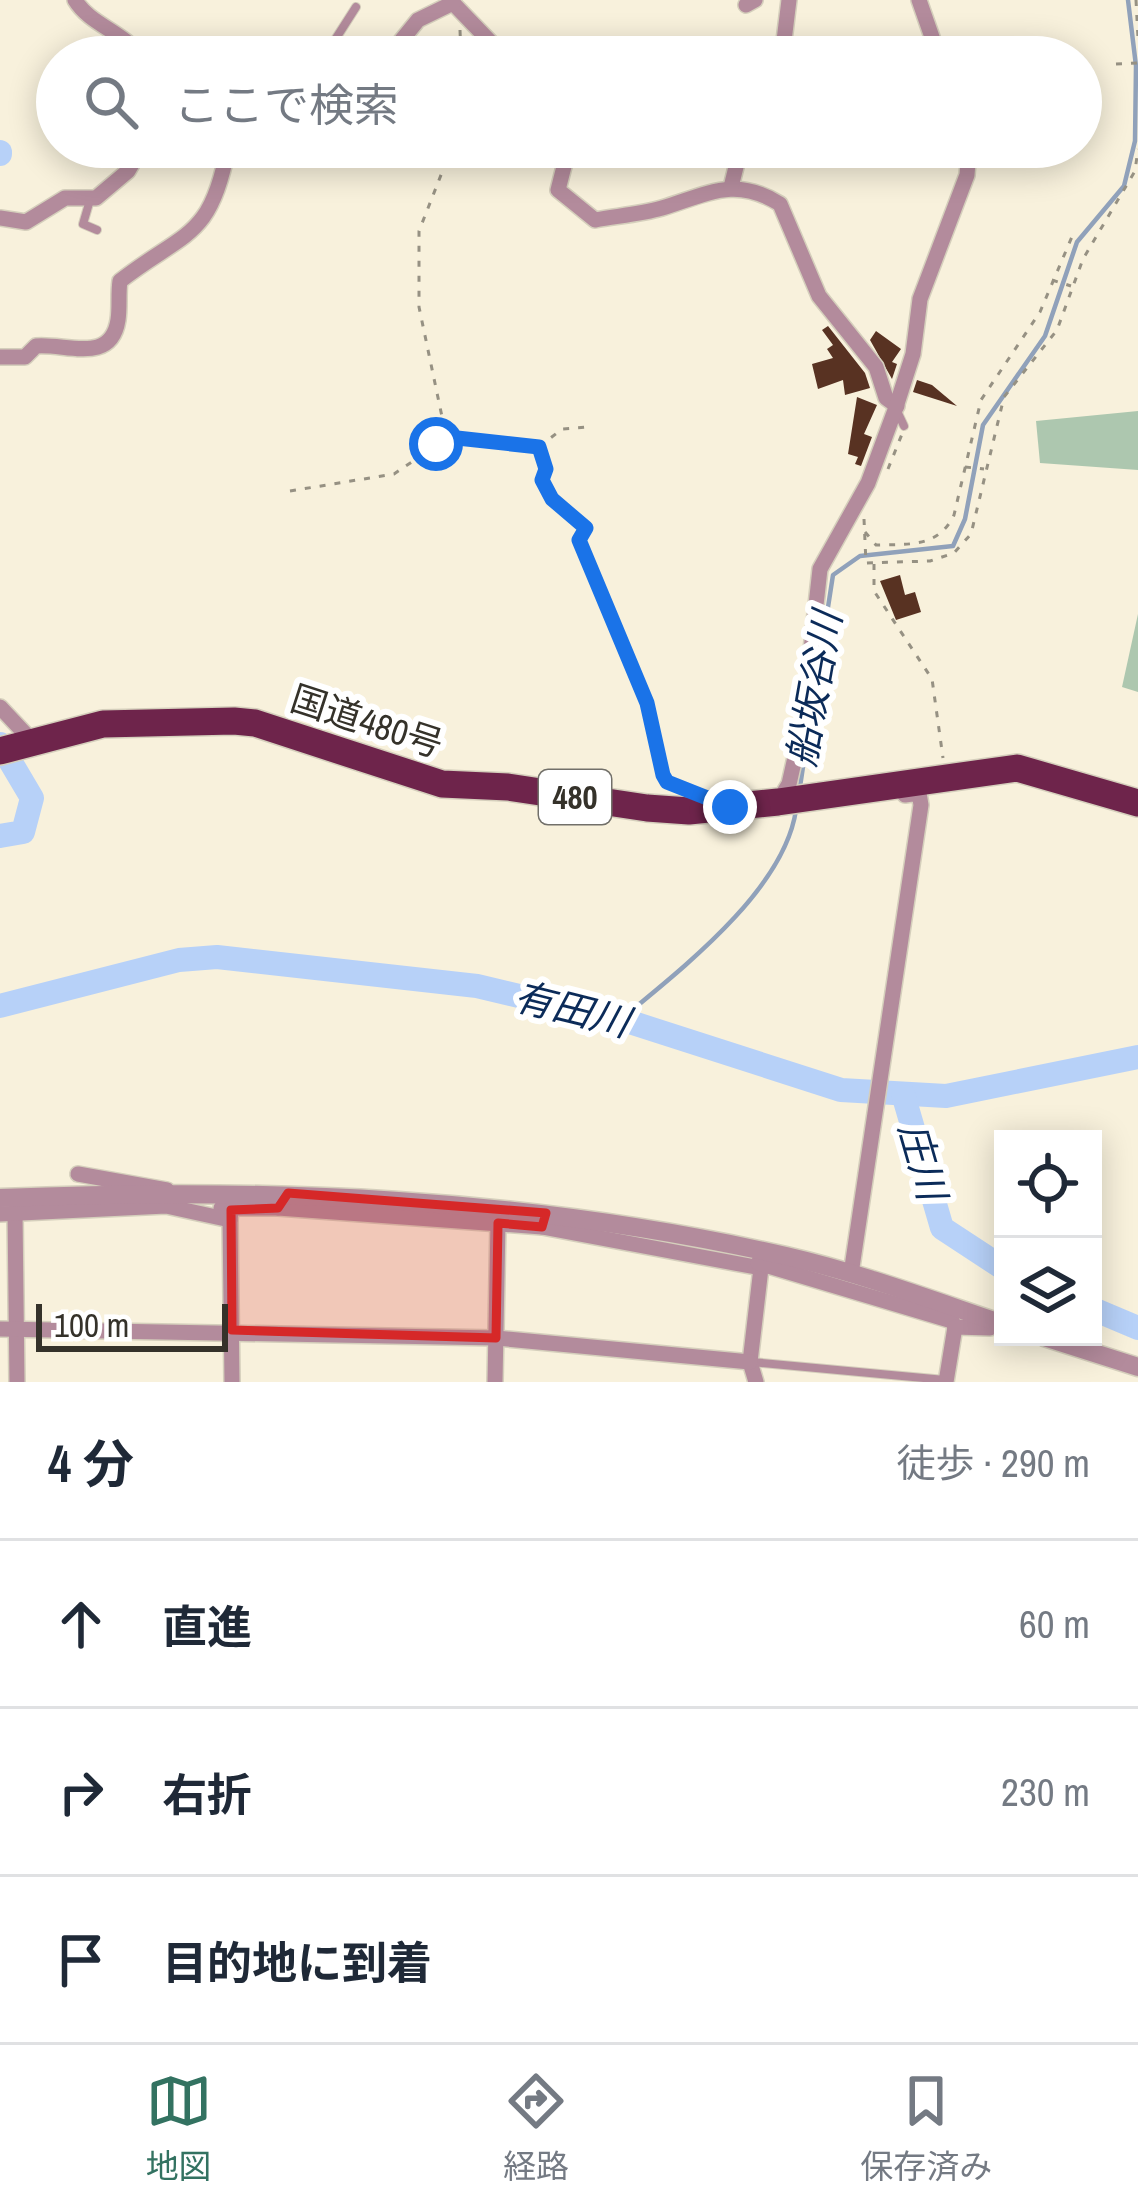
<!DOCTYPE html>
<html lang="ja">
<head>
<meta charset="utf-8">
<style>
  :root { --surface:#fff; --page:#f2f2f3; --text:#1f2937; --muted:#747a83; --line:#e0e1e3; --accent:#337261 }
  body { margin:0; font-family:"Archivo Narrow","Noto Sans JP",sans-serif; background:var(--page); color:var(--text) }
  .controls { position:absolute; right:36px; bottom:36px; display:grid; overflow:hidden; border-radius:0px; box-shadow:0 6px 30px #0003 }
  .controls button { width:108px; height:108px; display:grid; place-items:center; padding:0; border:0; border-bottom:3px solid var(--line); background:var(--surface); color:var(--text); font:60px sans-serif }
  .scale { position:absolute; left:36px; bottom:30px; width:192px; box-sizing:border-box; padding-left:12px; border:6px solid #35322a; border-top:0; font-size:33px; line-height:42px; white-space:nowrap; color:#35322a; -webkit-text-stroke:9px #fff; paint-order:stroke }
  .stop { position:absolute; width:36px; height:36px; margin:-27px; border:9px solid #1a73e8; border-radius:50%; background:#fff }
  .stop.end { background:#1a73e8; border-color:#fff; box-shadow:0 3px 12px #0008 }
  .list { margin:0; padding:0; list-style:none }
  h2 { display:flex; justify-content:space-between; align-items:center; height:156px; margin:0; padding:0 48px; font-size:51px }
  h2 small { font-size:39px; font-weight:400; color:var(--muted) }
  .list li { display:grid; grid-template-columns:78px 1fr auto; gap:36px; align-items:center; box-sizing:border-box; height:168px; padding:0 48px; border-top:3px solid var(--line) }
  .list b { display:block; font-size:45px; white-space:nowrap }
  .list em { font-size:39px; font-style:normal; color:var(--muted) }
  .icon { flex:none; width:66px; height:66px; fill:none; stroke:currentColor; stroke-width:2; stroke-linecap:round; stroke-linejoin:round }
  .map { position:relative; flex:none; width:1138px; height:1382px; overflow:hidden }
  .search { position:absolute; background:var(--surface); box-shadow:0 6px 30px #0003; left:36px; right:36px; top:36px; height:132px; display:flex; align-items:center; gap:30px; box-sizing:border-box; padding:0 42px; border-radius:66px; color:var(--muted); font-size:45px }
  .sheet { height:660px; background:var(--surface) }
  nav { display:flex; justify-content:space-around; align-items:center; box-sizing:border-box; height:168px; border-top:3px solid var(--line); background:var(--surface); font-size:33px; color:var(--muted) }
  nav a { display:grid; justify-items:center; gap:6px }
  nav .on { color:var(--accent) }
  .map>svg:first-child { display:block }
</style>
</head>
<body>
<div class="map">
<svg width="1138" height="1382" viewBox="0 0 1138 1382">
  <rect width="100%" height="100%" fill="#f8f1dc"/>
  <g fill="#adc7af">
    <polygon points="1138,411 1138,470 1040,463 1036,421"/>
    <polygon points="1138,614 1138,692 1122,687"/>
  </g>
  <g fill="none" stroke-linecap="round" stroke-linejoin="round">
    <g stroke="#90a1ba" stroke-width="4.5">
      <polyline points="813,704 833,575 860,556 953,546 965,519 983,425 1045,336 1077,242 1124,186 1135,141 1136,66 1128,0"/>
      <polyline points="800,787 808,733"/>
      <path d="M620,1020c60,-50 164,-129 176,-210"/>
    </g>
    <g stroke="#b7d1f8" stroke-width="24">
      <polyline points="0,152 0,154"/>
      <polyline points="0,744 32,798 23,832 0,836"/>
      <polyline points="0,1006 179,960 217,957 477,986 633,1023 841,1090 946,1096 1138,1057"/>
      <polyline points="903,1094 942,1228 1003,1268"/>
      <polyline points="1093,1309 1138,1328"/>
    </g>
  </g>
  <g fill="#583222">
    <polygon points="828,326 865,373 870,388 845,395 843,380 818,389 812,364 833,358 827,349 833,345 822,330"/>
    <polygon points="876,331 901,349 892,362 897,364 892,379 870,340"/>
    <polygon points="917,380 932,385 957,406 913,392"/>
    <polygon points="857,397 877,405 864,434 872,437 861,466 855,464 858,457 848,454"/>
    <polygon points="900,575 905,595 915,592 921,612 896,620 880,581"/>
  </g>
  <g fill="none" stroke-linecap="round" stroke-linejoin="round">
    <g stroke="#d5cfbc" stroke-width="10">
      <g id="service">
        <polyline points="220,53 233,57"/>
        <polyline points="324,57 356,7"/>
        <polyline points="90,200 83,224 97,230"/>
        <polyline points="897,411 904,426"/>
        <polyline points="752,1362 945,1380"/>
      </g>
    </g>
    <g stroke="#d5cfbc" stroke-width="18">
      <g id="minor">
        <path d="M75,0c15,25 48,31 66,57"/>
        <polyline points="450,0 505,57"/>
        <polyline points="919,0 939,57"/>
        <polyline points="746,5 755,0"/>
        <polyline points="388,57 418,20 453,3"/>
        <polyline points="782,57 789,0"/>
        <path d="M569,147l-11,43 37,30c22,-4 46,-6 67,-12 46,-14 73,-32 118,-4l39,92 57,71 10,31 11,8"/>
        <polyline points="731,187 741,147"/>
        <polyline points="0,218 26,222 65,198 96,198 128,171 142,147"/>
        <path d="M0,357h25l11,-11c30,-3 75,19 82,-26 2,-13 0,-26 2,-39 64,-50 91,-41 108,-134"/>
        <polyline points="0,707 32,741"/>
        <polyline points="778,802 789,784 803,722 820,569 868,483 895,410 913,354 920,299 967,175 969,147"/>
        <polyline points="78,1174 167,1190"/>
        <polyline points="221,1208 278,1208 283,1200"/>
        <polyline points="278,1208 542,1227 543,1222"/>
        <polyline points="15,1213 17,1382"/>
        <polyline points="0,1214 166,1206 230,1220 231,1210"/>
        <polyline points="230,1220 232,1382"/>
        <polyline points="542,1227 761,1268 750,1362 756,1382"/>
        <polyline points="758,1263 952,1321 955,1327"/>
        <polyline points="851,1274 921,805 919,793 905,795"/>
        <polyline points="0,1329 496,1338 750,1362"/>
        <polyline points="495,1382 498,1223"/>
        <polyline points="946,1382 955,1327 990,1328 997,1322"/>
      </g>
    </g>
    <g stroke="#d5cfbc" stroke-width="21">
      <g id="tertiary">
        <path d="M0,1198c265,-11 526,-1 786,58 74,17 146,44 217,68"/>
        <polyline points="1044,1337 1138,1367"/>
      </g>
    </g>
    <g stroke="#d5cfbc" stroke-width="30">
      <polyline id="trunk" points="0,751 103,724 234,721 255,723 442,784 508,787 647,808 689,811 778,802 1017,768 1138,803"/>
    </g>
    <g stroke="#969183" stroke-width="3" stroke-dasharray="6 9" stroke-linecap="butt">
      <polyline points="1136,0 1138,38"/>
      <polyline points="460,30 461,57"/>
      <polyline points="1116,64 1138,63"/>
      <polyline points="452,147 419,231 419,307 445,431 455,438 539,447 562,429 588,427"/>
      <polyline points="1052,280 1071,286"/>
      <polyline points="540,448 546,469 542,480 552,499 586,528 579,540 647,703 663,775 689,790"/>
      <polyline points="965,467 984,469"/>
      <polyline points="888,469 902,434"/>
      <polyline points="290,491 394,474 447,438"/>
      <polyline points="864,519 866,563 930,561 954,553 971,534 1004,397 1057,330 1083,259 1135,171 1138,149"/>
      <path d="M865,532l11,13c33,-1 62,3 78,-30l27,-115 59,-88 34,-80"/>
      <polyline points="874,564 874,591 932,679 943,758"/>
    </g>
    <use href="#service" stroke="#b38b9c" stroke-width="8"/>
    <use href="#minor" stroke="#b38b9c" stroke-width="15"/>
    <use href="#tertiary" stroke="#b38b9c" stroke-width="18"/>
    <use href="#trunk" stroke="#6e244b" stroke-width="27"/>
  </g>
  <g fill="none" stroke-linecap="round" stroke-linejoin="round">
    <polyline stroke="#1a73e8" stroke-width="15" points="436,444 448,437 539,447 546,469 542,480 552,499 586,528 579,540 647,703 663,775 667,782 730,807"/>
  </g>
  <path fill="#d62828" fill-opacity="0.2" stroke="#d62828" stroke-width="9" stroke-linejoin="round" d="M288,1193l258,20 -4,14 -44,-4 -2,115 -264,-8 -1,-120 47,-2z"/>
  <g text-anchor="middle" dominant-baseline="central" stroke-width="12" stroke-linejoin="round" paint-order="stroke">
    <rect fill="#fff" stroke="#72706a" stroke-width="3" x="539" y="770" width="72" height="54" rx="9"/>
    <g font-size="33" font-weight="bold" fill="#35322a">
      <text x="575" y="797">480</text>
    </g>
    <g font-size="36" fill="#35322a" stroke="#fff">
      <text transform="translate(367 721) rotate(18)">国道480号</text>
    </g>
    <g font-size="39" font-style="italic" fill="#0b2b59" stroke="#fff">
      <text transform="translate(814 689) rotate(-80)">船坂谷川</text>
      <text transform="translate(572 1009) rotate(14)">有田川</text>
      <text transform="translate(923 1161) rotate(74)">庄川</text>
    </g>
  </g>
</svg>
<div class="controls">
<button><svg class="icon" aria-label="locate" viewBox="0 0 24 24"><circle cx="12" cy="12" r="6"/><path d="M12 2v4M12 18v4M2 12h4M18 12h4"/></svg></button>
<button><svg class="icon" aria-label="layers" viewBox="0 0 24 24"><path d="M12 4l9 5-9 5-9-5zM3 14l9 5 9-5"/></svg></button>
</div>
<div class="scale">100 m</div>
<div class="stop" style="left:436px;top:444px"></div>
<div class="stop end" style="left:730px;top:807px"></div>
<div class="search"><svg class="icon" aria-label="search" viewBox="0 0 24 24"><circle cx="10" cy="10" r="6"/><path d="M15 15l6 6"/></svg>ここで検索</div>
</div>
<section class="sheet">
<h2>4 分<small>徒歩 · 290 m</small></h2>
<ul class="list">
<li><svg class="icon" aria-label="ahead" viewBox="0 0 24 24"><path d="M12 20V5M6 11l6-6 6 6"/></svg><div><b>直進</b></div><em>60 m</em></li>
<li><svg class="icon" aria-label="right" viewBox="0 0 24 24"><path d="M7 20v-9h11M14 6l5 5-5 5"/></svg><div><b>右折</b></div><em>230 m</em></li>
<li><svg class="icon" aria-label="arrive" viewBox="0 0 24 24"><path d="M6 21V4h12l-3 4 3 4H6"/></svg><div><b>目的地に到着</b></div></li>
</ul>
</section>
<nav>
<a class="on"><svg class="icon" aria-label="map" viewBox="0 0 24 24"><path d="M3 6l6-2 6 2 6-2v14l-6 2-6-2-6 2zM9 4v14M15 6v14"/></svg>地図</a>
<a><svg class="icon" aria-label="directions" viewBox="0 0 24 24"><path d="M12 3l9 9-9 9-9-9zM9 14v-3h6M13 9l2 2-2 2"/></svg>経路</a>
<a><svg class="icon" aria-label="saved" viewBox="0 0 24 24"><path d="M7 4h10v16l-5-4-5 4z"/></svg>保存済み</a>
</nav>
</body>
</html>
